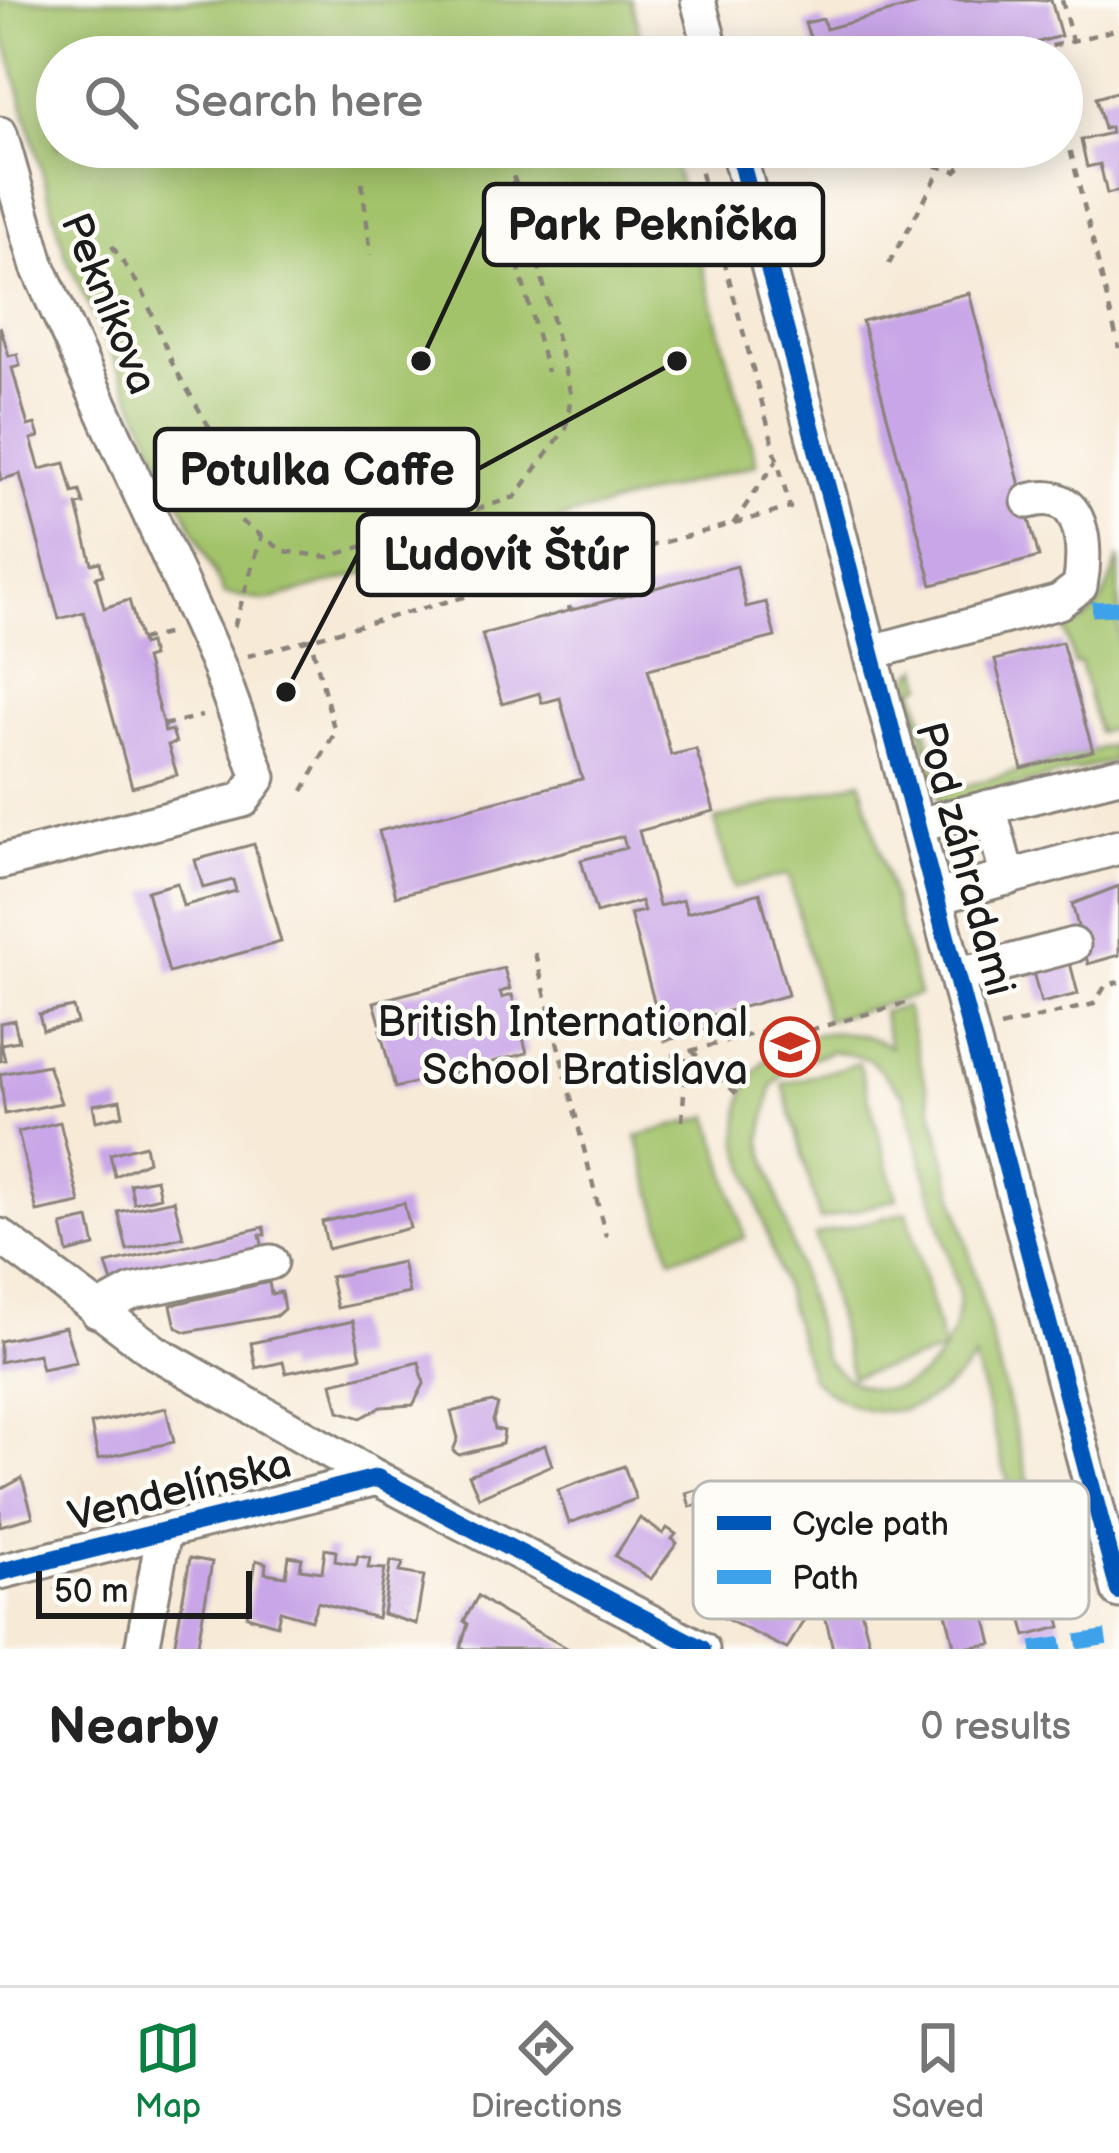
<!DOCTYPE html>
<html lang="en">
<head>
<meta charset="utf-8">
<style>
  :root { --surface:#fff; --page:#f2f2f2; --text:#222; --muted:#767676; --line:#e0e0e0; --accent:#0b8043 }
  body { margin:0; font-family:"Balsamiq Sans",sans-serif; background:var(--page); color:var(--text) }
  .scale { position:absolute; left:36px; bottom:30px; width:216px; box-sizing:border-box; padding-left:12px; border:6px solid #1c1c1c; border-top:0; font-size:33px; line-height:42px; white-space:nowrap; color:#1c1c1c; -webkit-text-stroke:9px #fdfcf7; paint-order:stroke }
  .list { margin:0; padding:0; list-style:none }
  h2 { display:flex; justify-content:space-between; align-items:center; height:156px; margin:0; padding:0 48px; font-size:51px }
  h2 small { font-size:39px; font-weight:400; color:var(--muted) }
  .icon { flex:none; width:66px; height:66px; fill:none; stroke:currentColor; stroke-width:2; stroke-linecap:round; stroke-linejoin:round }
  .map { position:relative; flex:none; width:1119px; height:1649px; overflow:hidden }
  .search { position:absolute; background:var(--surface); box-shadow:0 6px 30px #0003; left:36px; right:36px; top:36px; height:132px; display:flex; align-items:center; gap:30px; box-sizing:border-box; padding:0 42px; border-radius:66px; color:var(--muted); font-size:45px }
  .sheet { height:336px; background:var(--surface) }
  nav { display:flex; justify-content:space-around; align-items:center; box-sizing:border-box; height:168px; border-top:3px solid var(--line); background:var(--surface); font-size:33px; color:var(--muted) }
  nav a { display:grid; justify-items:center; gap:6px }
  nav .on { color:var(--accent) }
  .map>svg:first-child { display:block }
</style>
</head>
<body>
<div class="map">
<svg width="1119" height="1649" viewBox="0 0 1119 1649">
  <rect width="100%" height="100%" fill="#fdfcf7"/>
  <filter id="ink" filterUnits="userSpaceOnUse"><feTurbulence type="fractalNoise" baseFrequency=".00833" numOctaves="2"/><feDisplacementMap in="SourceGraphic" scale="24" xChannelSelector="R" yChannelSelector="G"/><feConvolveMatrix kernelMatrix="1 2 1 2 8 2 1 2 1" color-interpolation-filters="sRGB"/></filter>
  <filter id="wash" filterUnits="userSpaceOnUse"><feTurbulence type="fractalNoise" baseFrequency=".004" numOctaves="4" result="noise"/><feDisplacementMap in="SourceGraphic" scale="48" xChannelSelector="R" yChannelSelector="G"/><feGaussianBlur stdDeviation="2.7" result="paint"/><feColorMatrix in="noise" values="0 0 0 0 0 0 0 0 0 0 0 0 0 0 0 0 0 1.4 0 .05"/><feComposite in="paint" operator="in"/></filter>
  <g filter="url(#wash)">
    <rect width="100%" height="100%" fill="#f7ead7"/>
    <g fill="#a3c36b" stroke="#607044" stroke-width="3" fill-rule="evenodd">
      <polygon points="0,0 631,0 646,57 57,57 57,147 669,147 757,464 266,601 224,594 66,257 0,21"/>
      <path d="M1119,557v171l-21,4 -18,-69 -6,1 -9,-35c39,-14 40,-37 54,-72z"/>
      <polygon points="920,667 924,685 915,689 944,792 1111,745 1113,761 941,805 911,696 912,674"/>
      <polygon points="861,781 919,995 826,1020 788,874 733,888 715,820"/>
      <path d="M906,1007l127,492 -19,5 -40,-145c-45,58 -104,72 -163,19l-72,-236c0,-23 1,-46 13,-66 28,-45 95,-56 138,-29l-8,-35zM833,1051l36,8 35,36 55,199c-1,81 -79,131 -134,64l-64,-218 11,-53 19,-22z"/>
      <polygon points="859,1063 897,1199 820,1220 783,1084"/>
      <polygon points="710,1116 745,1238 671,1258 637,1136"/>
      <polygon points="907,1212 944,1352 852,1377 815,1235"/>
    </g>
    <g id="blocks">
      <g fill="#c9a6e7">
        <polygon points="934,0 1051,0 1061,36 984,57 817,57 805,23 823,19 826,29"/>
        <polygon points="1119,91 1119,191 1107,194 1100,164 1087,167 1081,140 1111,133 1110,127 1104,129 1096,98"/>
        <polygon points="969,293 1039,557 932,585 862,321"/>
        <polygon points="0,326 9,356 17,354 20,366 12,368 28,426 35,424 39,437 31,439 40,469 65,463 73,493 80,491 84,504 77,505 92,564 100,562 103,575 96,577 104,608 129,600 142,645 149,643 152,657 145,659 165,732 172,730 176,743 168,745 177,775 132,787 84,612 59,619 20,474 0,480"/>
        <polygon points="737,566 746,607 766,602 775,637 648,669 671,755 696,749 714,811 639,831 659,906 683,900 687,913 760,893 788,995 713,1015 717,1026 665,1041 630,914 644,911 641,901 596,913 581,860 626,848 623,836 396,896 379,831 582,779 560,698 542,703 539,693 502,704 482,634"/>
        <polygon points="1062,642 1093,751 1022,769 995,660"/>
        <polygon points="254,844 281,942 169,973 147,891 177,883 183,906 236,891 233,880 203,888 195,860"/>
        <polygon points="1119,886 1119,955 1088,964 1072,904"/>
        <polygon points="1068,955 1078,994 1041,1003 1031,964"/>
        <polygon points="504,968 510,989 500,992 502,998 512,995 527,1053 395,1088 380,1030 391,1027 389,1021 380,1023 374,1002"/>
        <polygon points="73,1007 77,1023 43,1030 39,1014"/>
        <polygon points="14,1020 19,1041 1,1044 5,1060 0,1061 0,1023"/>
        <polygon points="48,1065 61,1103 5,1114 0,1074"/>
        <polygon points="120,1100 123,1115 96,1121 93,1105"/>
        <polygon points="60,1122 80,1203 37,1212 18,1132"/>
        <polygon points="145,1145 148,1161 115,1176 110,1154"/>
        <polygon points="156,1179 160,1197 134,1203 130,1184"/>
        <polygon points="174,1200 183,1237 127,1250 118,1212"/>
        <polygon points="404,1203 410,1228 328,1249 322,1222"/>
        <polygon points="89,1219 95,1246 68,1253 62,1225"/>
        <polygon points="264,1227 265,1235 260,1235 265,1258 113,1286 106,1264"/>
        <polygon points="402,1262 409,1293 337,1308 330,1277"/>
        <polygon points="269,1282 271,1294 281,1292 284,1309 276,1316 187,1332 176,1327 171,1305"/>
        <polygon points="353,1321 361,1357 286,1373 283,1362 256,1368 251,1343"/>
        <polygon points="65,1327 76,1362 42,1369 38,1354 0,1362 0,1341"/>
        <polygon points="419,1362 424,1384 413,1405 381,1407 361,1418 339,1411 332,1383"/>
        <polygon points="492,1402 498,1405 493,1420 495,1429 504,1431 502,1444 459,1455 453,1451 458,1438 451,1412"/>
        <polygon points="166,1408 174,1442 98,1459 91,1424"/>
        <polygon points="545,1445 552,1465 479,1497 469,1475"/>
        <polygon points="624,1466 636,1499 569,1523 558,1490"/>
        <polygon points="22,1478 33,1517 0,1526 0,1490"/>
        <polygon points="710,1486 714,1501 690,1507 686,1493"/>
        <polygon points="640,1518 663,1534 667,1528 676,1534 672,1539 677,1543 651,1579 615,1556"/>
        <polygon points="325,1549 336,1551 335,1561 356,1565 358,1556 370,1558 368,1568 385,1569 377,1618 318,1602 311,1620 280,1611 277,1625 247,1616 256,1560 266,1563 265,1573 286,1576 289,1556 302,1558 300,1569 322,1572"/>
        <polygon points="190,1558 212,1562 197,1649 180,1649 174,1648"/>
        <polygon points="391,1561 403,1563 400,1572 424,1576 416,1624 383,1614"/>
        <polygon points="1047,1571 1061,1627 1026,1636 1011,1580"/>
        <polygon points="731,1579 804,1620 787,1649 712,1612"/>
        <polygon points="978,1588 992,1644 955,1649 942,1597"/>
        <polygon points="478,1596 503,1613 569,1649 460,1649 468,1624 464,1621"/>
        <polygon points="858,1598 871,1649 833,1649 823,1607"/>
      </g>
    </g>
  </g>
  <g filter="url(#ink)">
    <use href="#blocks" fill-opacity="0" stroke="#8a837a" stroke-width="3"/>
    <g fill="none" stroke-linecap="round" stroke-linejoin="round">
      <g stroke="#8a837a" stroke-width="39">
        <g id="minor">
          <polyline points="698,0 713,57"/>
          <polyline points="0,134 38,267 218,665 259,777 243,800 0,862"/>
          <polyline points="737,147 1119,1591"/>
          <path d="M872,652l187,-50 21,-16c7,-37 5,-101 -51,-85"/>
          <polyline points="989,807 1008,878"/>
          <polyline points="918,825 1119,775"/>
          <polyline points="937,897 1119,847"/>
          <polyline points="957,976 1073,945"/>
          <polyline points="0,1236 155,1352 377,1478 702,1649"/>
          <polyline points="97,1311 132,1292 271,1262"/>
          <polyline points="0,1572 377,1478"/>
          <polyline points="142,1649 164,1532"/>
        </g>
      </g>
      <g stroke="#8a837a" stroke-width="4.5" stroke-dasharray="9 9" stroke-linecap="butt">
        <polyline points="1062,0 1072,41"/>
        <polyline points="1007,57 1044,48 1046,57"/>
        <polyline points="1039,57 1044,48 1119,29"/>
        <polyline points="1062,116 1119,348"/>
        <polyline points="932,147 937,166 956,171 969,159 969,147"/>
        <polyline points="515,180 501,202 547,372"/>
        <polyline points="362,183 371,255"/>
        <polyline points="112,246 143,292 173,365 215,437 227,489 242,522 283,551 329,557 515,497 566,428 571,395 522,198 501,147"/>
        <polyline points="889,264 941,169"/>
        <polyline points="733,524 777,460"/>
        <polyline points="561,571 570,610"/>
        <polyline points="234,627 262,535"/>
        <polyline points="140,640 171,633"/>
        <polyline points="248,656 790,508 694,147"/>
        <polyline points="163,725 202,716"/>
        <polyline points="303,791 335,732 310,637"/>
        <polyline points="535,953 606,1237"/>
        <polyline points="1000,1027 1094,1004 1106,985 1119,982"/>
        <polyline points="691,1050 741,1098"/>
        <polyline points="568,1084 790,1024 803,1032 912,1001"/>
        <polyline points="682,1121 687,1052"/>
        <polyline points="56,1588 60,1606"/>
      </g>
      <use href="#minor" stroke="#fff" stroke-width="33"/>
      <g stroke="#3da2ea" stroke-width="15" stroke-dasharray="30 15" stroke-linecap="butt">
        <polyline points="1092,609 1119,608"/>
        <polyline points="1032,1649 1108,1637"/>
      </g>
      <g stroke="#fdfcf7" stroke-width="26">
        <g id="cycleway">
          <polyline points="737,147 1119,1591"/>
          <polyline points="0,1572 377,1478 702,1649"/>
        </g>
      </g>
      <use href="#cycleway" stroke="#0057b8" stroke-width="18"/>
    </g>
  </g>
  <defs>
    <g id="school-ring" transform="scale(3)"><circle r="9.5" fill="#fdfcf7" stroke="#c8321e" stroke-width="1.5"/><path d="M0-5L7-2L0 1L-7-2ZM-4 1L0 2.5L4 1V4Q0 6-4 4Z" fill="#c8321e"/></g>
  </defs>
  <g fill-rule="evenodd">
    <use href="#school-ring" x="790" y="1047"/>
  </g>
  <g text-anchor="middle" dominant-baseline="central" stroke-width="9" stroke-linejoin="round" paint-order="stroke">
    <g font-size="42" fill="#1c1c1c" stroke="#fdfcf7">
      <text transform="translate(108 304) rotate(68)">Pekníkova</text>
      <text transform="translate(964 859) rotate(75)">Pod záhradami</text>
      <text transform="translate(180 1491) rotate(-14)">Vendelínska</text>
    </g>
    <g font-size="42" fill="#1c1c1c" stroke="#fdfcf7" text-anchor="end">
      <text x="748" y="1023">British International<tspan x="748" dy="48">School Bratislava</tspan></text>
    </g>
  </g>
  <rect x="693" y="1481" width="396" height="138" rx="18" fill="#fdfcf7" stroke="#bab9b5" stroke-width="3"/>
  <rect x="717" y="1516" width="54" height="14" fill="#0057b8"/>
  <rect x="717" y="1570" width="54" height="14" fill="#3da2ea"/>
  <g font-size="33" fill="#1c1c1c">
    <text x="792" y="1535">Cycle path</text>
    <text x="792" y="1589">Path</text>
  </g>
  <path fill="none" stroke="#1c1c1c" stroke-width="4.5" d="M421 361L484 225M677 361L478 469M286 692L358 554"/>
  <g fill="#1c1c1c" stroke="#fdfcf7" stroke-width="4.5">
    <circle cx="421" cy="361" r="12"/>
    <circle cx="677" cy="361" r="12"/>
    <circle cx="286" cy="692" r="12"/>
  </g>
  <g fill="#fdfcf7" stroke="#1c1c1c" stroke-width="4.5">
    <rect x="484" y="184" width="339" height="81" rx="12"/>
    <rect x="155" y="429" width="323" height="81" rx="12"/>
    <rect x="358" y="514" width="295" height="81" rx="12"/>
  </g>
  <g font-size="45" text-anchor="middle" font-weight="bold" fill="#1c1c1c">
    <text x="653" y="240">Park Pekníčka</text>
    <text x="317" y="485">Potulka Caffe</text>
    <text x="506" y="570">Ľudovít Štúr</text>
  </g>
</svg>
<div class="scale">50 m</div>
<div class="search"><svg class="icon" aria-label="search" viewBox="0 0 24 24"><circle cx="10" cy="10" r="6"/><path d="M15 15l6 6"/></svg>Search here</div>
</div>
<section class="sheet">
<h2>Nearby<small>0 results</small></h2>
<ul class="list">
</ul>
</section>
<nav>
<a class="on"><svg class="icon" aria-label="map" viewBox="0 0 24 24"><path d="M3 6l6-2 6 2 6-2v14l-6 2-6-2-6 2zM9 4v14M15 6v14"/></svg>Map</a>
<a><svg class="icon" aria-label="directions" viewBox="0 0 24 24"><path d="M12 3l9 9-9 9-9-9zM9 14v-3h6M13 9l2 2-2 2"/></svg>Directions</a>
<a><svg class="icon" aria-label="saved" viewBox="0 0 24 24"><path d="M7 4h10v16l-5-4-5 4z"/></svg>Saved</a>
</nav>
</body>
</html>
